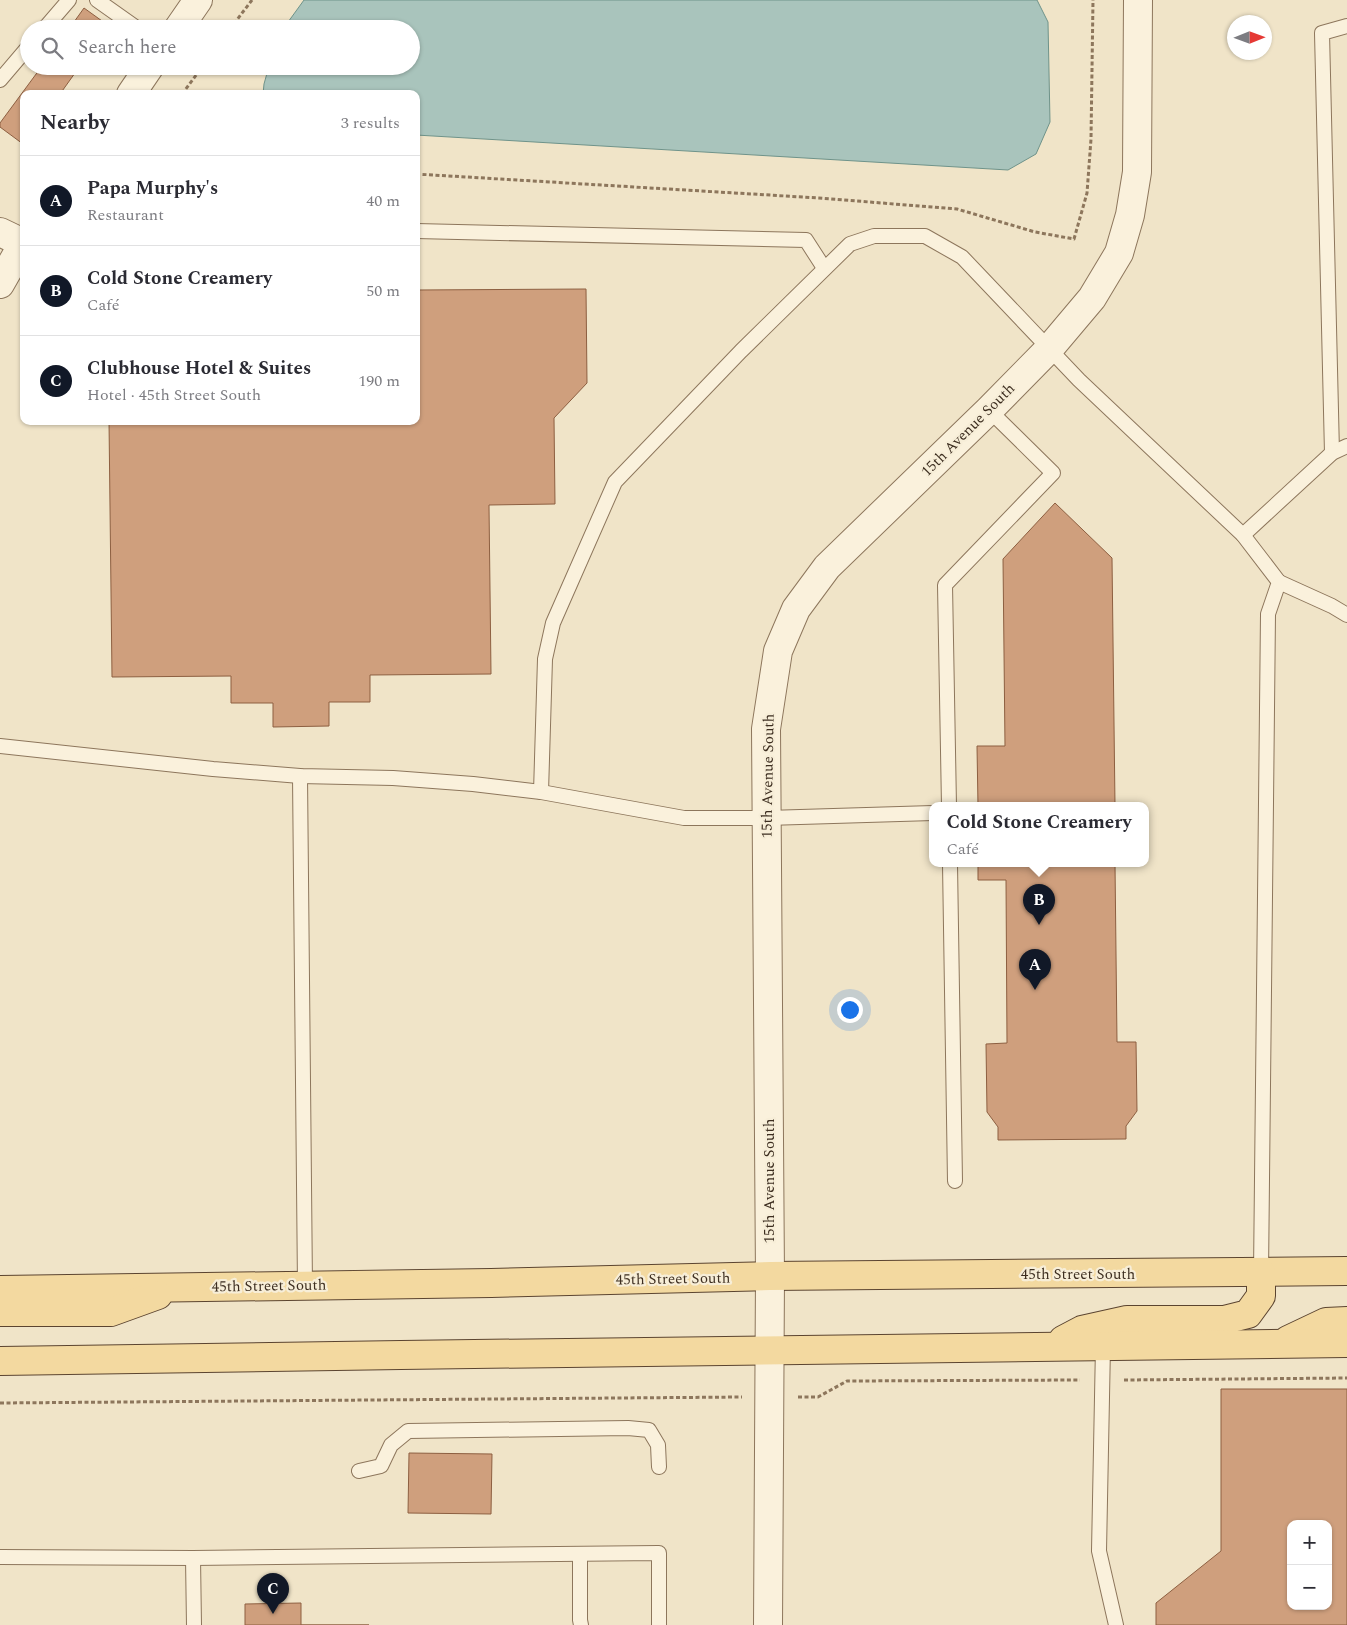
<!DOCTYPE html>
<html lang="en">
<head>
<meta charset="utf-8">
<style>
  :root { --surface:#fff; --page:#f2f2f3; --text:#2b2b33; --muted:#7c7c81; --line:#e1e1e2; --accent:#111827 }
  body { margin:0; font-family:Spectral,serif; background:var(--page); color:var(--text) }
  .controls { position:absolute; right:15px; bottom:15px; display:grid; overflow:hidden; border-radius:10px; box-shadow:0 1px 4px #0004 }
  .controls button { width:45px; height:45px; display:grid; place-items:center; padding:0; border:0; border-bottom:1px solid var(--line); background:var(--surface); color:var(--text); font:25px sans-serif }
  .compass { position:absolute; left:1227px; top:15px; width:45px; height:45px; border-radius:50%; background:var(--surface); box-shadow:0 1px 4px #0004; rotate:89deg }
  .you { position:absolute; left:849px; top:1009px; width:18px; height:18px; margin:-12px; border:4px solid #fff; border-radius:50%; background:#1a73e8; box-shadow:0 0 0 8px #1a73e833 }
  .badge { display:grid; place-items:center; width:32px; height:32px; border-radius:50%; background:var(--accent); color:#fff; font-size:16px; font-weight:700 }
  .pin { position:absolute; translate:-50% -41px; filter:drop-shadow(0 1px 2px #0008) }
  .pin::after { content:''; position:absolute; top:26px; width:18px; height:15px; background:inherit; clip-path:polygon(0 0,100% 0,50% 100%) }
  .popup { position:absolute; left:929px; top:802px; width:220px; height:65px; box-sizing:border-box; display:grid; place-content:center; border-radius:10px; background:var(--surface); filter:drop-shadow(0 1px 4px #0005); font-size:16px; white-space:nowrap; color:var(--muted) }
  .popup b { font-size:19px; color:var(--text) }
  .popup::after { content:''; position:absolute; left:50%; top:100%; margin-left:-10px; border:10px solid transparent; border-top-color:var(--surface) }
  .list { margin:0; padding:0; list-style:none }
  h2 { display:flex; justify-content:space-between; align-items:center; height:65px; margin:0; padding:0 20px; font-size:21px }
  h2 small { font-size:16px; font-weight:400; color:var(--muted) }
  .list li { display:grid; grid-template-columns:32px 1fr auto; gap:15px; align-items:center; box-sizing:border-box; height:90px; padding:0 20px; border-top:1px solid var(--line) }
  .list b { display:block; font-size:19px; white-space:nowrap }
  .list p { margin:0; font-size:16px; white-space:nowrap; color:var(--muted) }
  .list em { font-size:16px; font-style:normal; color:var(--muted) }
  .icon { flex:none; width:28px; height:28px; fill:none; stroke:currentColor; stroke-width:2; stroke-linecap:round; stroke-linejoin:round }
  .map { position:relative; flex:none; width:1347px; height:1625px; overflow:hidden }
  .search { position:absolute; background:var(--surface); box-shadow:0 1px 4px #0004; left:20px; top:20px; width:400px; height:55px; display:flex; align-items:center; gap:12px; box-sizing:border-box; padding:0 18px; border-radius:28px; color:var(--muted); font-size:19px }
  .panel { position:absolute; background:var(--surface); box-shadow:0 1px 4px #0004; left:20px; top:90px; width:400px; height:335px; border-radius:10px }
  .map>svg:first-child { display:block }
</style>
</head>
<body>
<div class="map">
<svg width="1347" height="1625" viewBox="0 0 1347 1625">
  <rect width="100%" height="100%" fill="#f0e4c8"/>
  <polygon fill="#a9c4bc" stroke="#6f938a" points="304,0 1037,0 1048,22 1050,122 1036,154 1008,170 416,135 416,94 263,94 264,84 269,66 411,66 411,29 283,29"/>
  <g fill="#cf9f7d" stroke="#8d5f41" fill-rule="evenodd">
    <polygon points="84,8 109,26 107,29 69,29"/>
    <polygon points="42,66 80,66 60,94 24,94 23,144 0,127 0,123"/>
    <polygon points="586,289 587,383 554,418 555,504 489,505 491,674 370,675 370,702 329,702 329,726 273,727 273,703 231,703 231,676 112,677 109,421 416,421 416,290"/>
    <polygon points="1055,503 1112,558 1115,806 978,806 977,746 1005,746 1003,559"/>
    <polygon points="978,864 1115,864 1117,1042 1136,1042 1137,1111 1126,1126 1126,1139 998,1140 998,1127 987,1112 986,1044 1007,1043 1006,880 978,880"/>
    <path d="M1221,1389h126v236h-191v-22l65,-52zM1291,1524h37v82h-37z"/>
    <polygon points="409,1453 492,1454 491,1514 408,1513"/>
    <polygon points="301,1603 301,1625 369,1625 245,1625 245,1604"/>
  </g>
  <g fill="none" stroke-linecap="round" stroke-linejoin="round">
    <g stroke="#8d765c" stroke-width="16">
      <g id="lane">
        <polyline points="97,0 138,29"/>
        <polyline points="44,29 69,0"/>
        <polyline points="0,80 29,46"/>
        <polyline points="416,231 806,240 824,268"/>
        <polyline points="1332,453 1322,33 1347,26"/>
        <polyline points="1243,535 1279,582 1268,614 1261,1273"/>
        <polyline points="1279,582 1332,606 1347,615"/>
        <polyline points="0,746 213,769 300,776 393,778 473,784 541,792 684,818 767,818 933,813"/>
        <polyline points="300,776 305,1286"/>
        <polyline points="541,792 545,659 553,623 615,482 741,351 850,244 874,236 925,236 962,257 1079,380 1243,535 1332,453 1347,446"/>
        <polyline points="949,806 945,585 1053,473 989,410"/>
        <polyline points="950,864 955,1181"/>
        <polyline points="1103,1346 1099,1551 1116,1625"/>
        <polyline points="359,1471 381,1466 391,1445 408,1431 628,1428 649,1430 658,1445 659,1467"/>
        <polyline points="580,1555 580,1620 581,1625"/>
        <polyline points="0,1557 193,1558 659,1553 659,1625"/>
        <polyline points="193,1558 194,1625"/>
      </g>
    </g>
    <g stroke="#8d765c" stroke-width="30">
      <g id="street">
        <polyline points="178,29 198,0"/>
        <polyline points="131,94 150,66"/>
        <polyline points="0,232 23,243"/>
        <polyline points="0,284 24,242"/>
        <polyline points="768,1625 770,1276 766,729 778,651 796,609 827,567 989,410 1049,349 1092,298 1119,253 1130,215 1137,172 1138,0"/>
      </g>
    </g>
    <g stroke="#5b4430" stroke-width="30">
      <g id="primary">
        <polyline points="0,1290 491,1283 770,1276 1347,1271"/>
        <polyline points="0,1312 111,1312 158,1295"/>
        <polyline points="1063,1340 1082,1330 1127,1320 1224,1320 1248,1314 1261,1296 1261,1273"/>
        <polyline points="1288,1340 1326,1322 1347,1321"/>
        <polyline points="0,1361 401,1355 1347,1343"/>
      </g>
    </g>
    <g stroke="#8d765c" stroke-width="3" stroke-dasharray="4 2.5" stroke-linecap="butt">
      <polyline points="230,29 252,0"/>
      <polyline points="182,94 203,66"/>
      <polyline points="416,174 819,198 957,209 1035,232 1074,239 1087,193 1091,139 1093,0"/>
      <polyline points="1124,1380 1347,1378"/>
      <polyline points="798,1397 818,1397 847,1381 1080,1380"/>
      <polyline points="0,1403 742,1397"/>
    </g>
    <use href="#lane" stroke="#faf1dc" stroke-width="14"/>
    <use href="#street" stroke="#faf1dc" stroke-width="28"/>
    <use href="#primary" stroke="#f3d9a0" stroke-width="28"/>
  </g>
  <g text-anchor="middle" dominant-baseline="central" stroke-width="4.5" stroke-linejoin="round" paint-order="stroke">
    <g font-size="15" fill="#3d2e20" stroke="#f7eed8">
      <text transform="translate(968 430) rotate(-45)">15th Avenue South</text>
      <text transform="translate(768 776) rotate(-89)">15th Avenue South</text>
      <text transform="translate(769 1181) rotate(-90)">15th Avenue South</text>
      <text x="1078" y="1274">45th Street South</text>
      <text transform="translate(673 1279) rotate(-1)">45th Street South</text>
      <text transform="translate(269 1286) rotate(-1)">45th Street South</text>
    </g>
  </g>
</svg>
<div class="controls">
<button>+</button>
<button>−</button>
</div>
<svg class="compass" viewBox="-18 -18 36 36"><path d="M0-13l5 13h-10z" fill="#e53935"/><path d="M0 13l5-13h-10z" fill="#7c7c81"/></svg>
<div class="you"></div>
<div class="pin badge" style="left:1035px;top:990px">A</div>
<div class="pin badge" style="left:1039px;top:925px">B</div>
<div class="popup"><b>Cold Stone Creamery</b>Café</div>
<div class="pin badge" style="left:273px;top:1614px">C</div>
<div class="search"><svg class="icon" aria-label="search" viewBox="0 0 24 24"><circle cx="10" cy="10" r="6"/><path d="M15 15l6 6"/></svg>Search here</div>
<section class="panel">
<h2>Nearby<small>3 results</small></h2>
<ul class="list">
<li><span class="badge">A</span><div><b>Papa Murphy's</b><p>Restaurant</p></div><em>40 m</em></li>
<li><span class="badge">B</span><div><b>Cold Stone Creamery</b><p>Café</p></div><em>50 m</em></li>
<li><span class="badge">C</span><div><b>Clubhouse Hotel &amp; Suites</b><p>Hotel · 45th Street South</p></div><em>190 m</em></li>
</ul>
</section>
</div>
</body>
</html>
